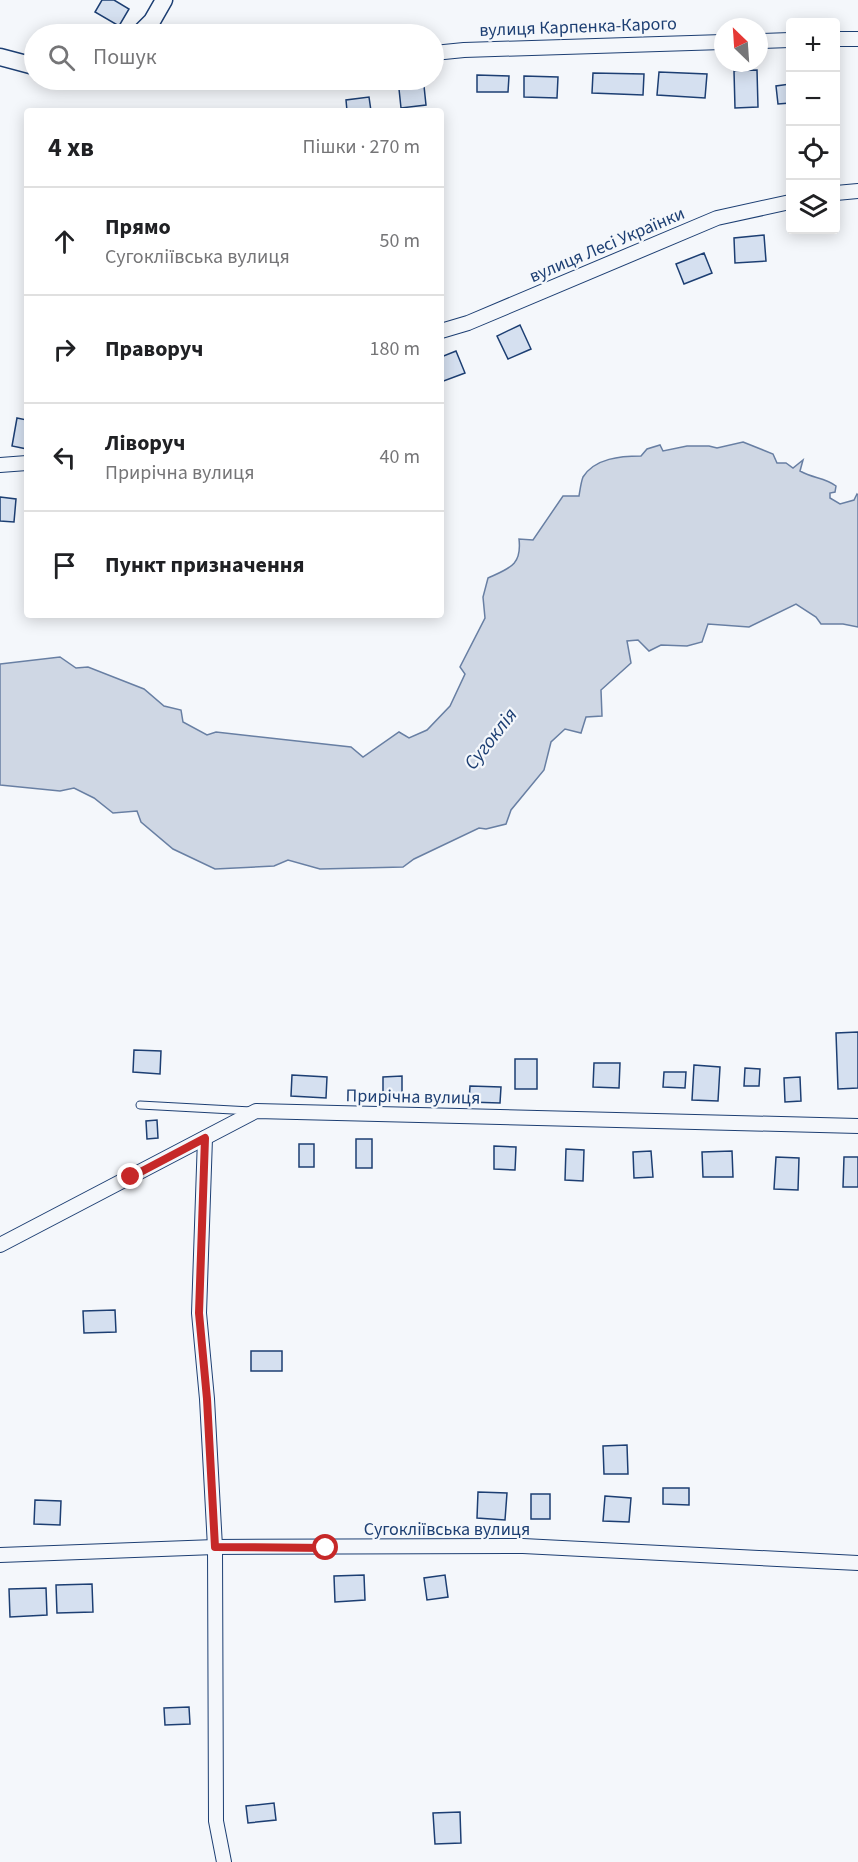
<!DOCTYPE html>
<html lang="uk">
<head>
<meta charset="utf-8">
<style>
  :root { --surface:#fff; --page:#f6f6f6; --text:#202124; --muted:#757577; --line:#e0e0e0 }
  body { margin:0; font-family:"Source Sans 3",sans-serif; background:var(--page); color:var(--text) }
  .controls { position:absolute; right:18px; top:18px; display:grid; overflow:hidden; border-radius:6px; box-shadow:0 3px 15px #0003 }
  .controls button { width:54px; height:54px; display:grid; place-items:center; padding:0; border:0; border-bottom:2px solid var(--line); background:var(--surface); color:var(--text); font:30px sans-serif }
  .compass { position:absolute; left:714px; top:18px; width:54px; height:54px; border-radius:50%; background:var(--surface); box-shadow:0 3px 15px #0003; rotate:335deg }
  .stop { position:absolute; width:18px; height:18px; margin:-14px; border:4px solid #c62828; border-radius:50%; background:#fff }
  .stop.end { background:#c62828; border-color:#fff; box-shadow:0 2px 6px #0008 }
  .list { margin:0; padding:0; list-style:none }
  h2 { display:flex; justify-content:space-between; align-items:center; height:78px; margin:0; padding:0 24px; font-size:26px }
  h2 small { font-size:20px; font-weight:400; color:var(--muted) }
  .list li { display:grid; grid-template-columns:39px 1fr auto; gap:18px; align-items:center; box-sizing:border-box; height:108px; padding:0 24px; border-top:2px solid var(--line) }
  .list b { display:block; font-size:22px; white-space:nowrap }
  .list p { margin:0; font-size:20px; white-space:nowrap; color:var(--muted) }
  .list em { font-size:20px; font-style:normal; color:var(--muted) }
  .icon { flex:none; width:33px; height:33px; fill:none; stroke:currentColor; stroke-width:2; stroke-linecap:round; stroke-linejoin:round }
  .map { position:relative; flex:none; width:858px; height:1862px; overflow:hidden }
  .search { position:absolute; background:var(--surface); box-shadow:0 3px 15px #0003; left:24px; top:24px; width:420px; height:66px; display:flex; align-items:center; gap:15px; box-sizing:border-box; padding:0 21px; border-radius:33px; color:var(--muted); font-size:22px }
  .panel { position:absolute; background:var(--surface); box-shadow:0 3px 15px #0003; left:24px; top:108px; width:420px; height:510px; border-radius:6px }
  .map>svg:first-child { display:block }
</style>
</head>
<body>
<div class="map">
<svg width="858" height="1862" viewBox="0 0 858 1862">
  <rect width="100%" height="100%" fill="#f4f7fb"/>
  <path fill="#cfd7e4" stroke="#687fa3" stroke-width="1.5" d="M743,442l30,12 4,9h9l7,5 10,-8 -3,11c14,8 24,6 36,15l-1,6 -5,1v5l10,6 14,-4 3,-6 1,1v132l-15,-3h-22l-5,-7 -20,-13 -47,23 -41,-3 -6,18 -15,4 -26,-1 -12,6 -11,-11 -11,1 4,22 -30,27 1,26 -16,1 -5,16 -16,-4 -14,13 -7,28 -33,40 -5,14 -20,5 -7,-1 -65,31 -11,8 -83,2 -32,-9 -14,6 -59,3 -42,-20 -32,-27 -4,-11 -24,2 -19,-15 -20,-10 -14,3 -60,-6v-121l60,-7 16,11 12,-1 56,22 20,17 17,4 2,12 24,13 9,-3 135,15 12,10 36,-25 10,6 18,-8 23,-24 15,-32 -5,-7 25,-49 -2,-21 5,-19c22,-10 34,-13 31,-39l14,1 30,-44h16c1,-6 2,-14 4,-19 12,-19 38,-21 58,-21l6,-7 13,-4 3,6 24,-5h22l8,2z"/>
  <g fill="#d5e0f0" stroke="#1d3f73" stroke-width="1.5">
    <polygon points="102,0 114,0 129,9 119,26 95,12"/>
    <polygon points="757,70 758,107 735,108 734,71"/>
    <polygon points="659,72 707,74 705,98 657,95"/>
    <polygon points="593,73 644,74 643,95 592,93"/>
    <polygon points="477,75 509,76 508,92 477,92"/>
    <polygon points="524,76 558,77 557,98 524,97"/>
    <polygon points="790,84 790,103 778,104 776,86"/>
    <polygon points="424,86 426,105 401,108 399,89"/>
    <polygon points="369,97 371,111 347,111 346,100"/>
    <polygon points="764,235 766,261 735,263 734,238"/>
    <polygon points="704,253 712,273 684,284 676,264"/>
    <polygon points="520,325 531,349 508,359 497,336"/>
    <polygon points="456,351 465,373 441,382 441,357"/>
    <polygon points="17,418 27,420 27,449 12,446"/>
    <polygon points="0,497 16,499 14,522 0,521"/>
    <polygon points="858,1032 858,1088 838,1089 836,1033"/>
    <polygon points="134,1050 161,1051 160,1074 133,1072"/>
    <rect x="515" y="1059" width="22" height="30"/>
    <polygon points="594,1063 620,1063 619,1088 593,1087"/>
    <polygon points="694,1065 720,1067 718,1101 692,1100"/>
    <polygon points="745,1068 760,1069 759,1086 744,1086"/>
    <polygon points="664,1072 686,1072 685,1088 663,1087"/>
    <polygon points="292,1075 327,1077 326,1098 291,1096"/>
    <polygon points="402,1076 402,1093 383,1094 383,1077"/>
    <polygon points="800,1077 801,1101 785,1102 784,1078"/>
    <polygon points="470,1086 501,1087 500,1103 469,1102"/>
    <polygon points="157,1120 158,1138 147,1139 146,1121"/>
    <rect x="356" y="1139" width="16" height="29"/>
    <rect x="299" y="1144" width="15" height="23"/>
    <polygon points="494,1146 516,1147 515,1170 494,1169"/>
    <polygon points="566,1149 584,1150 583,1181 565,1180"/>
    <polygon points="651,1151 653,1177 634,1178 633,1152"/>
    <polygon points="732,1151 733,1177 703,1177 702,1152"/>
    <polygon points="776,1157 799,1158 798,1190 774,1189"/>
    <polygon points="844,1157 858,1157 858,1187 843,1187"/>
    <polygon points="115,1310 116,1332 84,1333 83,1311"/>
    <rect x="251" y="1351" width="31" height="20"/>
    <polygon points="627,1445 628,1474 604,1474 603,1446"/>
    <polygon points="663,1488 689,1488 689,1505 663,1504"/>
    <polygon points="478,1492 507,1493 505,1520 477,1518"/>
    <rect x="531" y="1494" width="19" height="25"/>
    <polygon points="605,1496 631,1498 629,1522 603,1521"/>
    <polygon points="35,1500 61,1501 60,1525 34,1524"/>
    <polygon points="364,1575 365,1600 335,1602 334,1576"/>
    <polygon points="445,1575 448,1597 427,1600 424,1578"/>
    <polygon points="92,1584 93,1612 57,1613 56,1585"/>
    <polygon points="46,1588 47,1615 10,1617 9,1589"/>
    <polygon points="189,1707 190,1724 165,1725 164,1708"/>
    <polygon points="274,1803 276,1820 248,1823 246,1806"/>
    <polygon points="460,1812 461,1843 435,1844 433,1813"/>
  </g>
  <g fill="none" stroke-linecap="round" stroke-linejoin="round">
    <g stroke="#1d3f73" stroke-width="9">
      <polyline id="service" points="140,1105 251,1111"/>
    </g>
    <g stroke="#1d3f73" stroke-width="16">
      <g id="minor">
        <polyline points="836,39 858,39"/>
        <polyline points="759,41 790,40"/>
        <polyline points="434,53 464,50 723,42"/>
        <polyline points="836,193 858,191"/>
        <polyline points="441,331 468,323 717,218 790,202"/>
        <polyline points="0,465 27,463"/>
        <polyline points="205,1138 199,1313 207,1399 215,1547 216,1821 224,1862"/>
        <polyline points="0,1245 256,1111 858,1126"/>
        <polyline points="0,1555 215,1547 523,1546 858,1563"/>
      </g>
    </g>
    <g stroke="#1d3f73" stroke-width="19">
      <g id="tertiary">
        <polyline points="139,34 152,21 164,0"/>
        <polyline points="0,57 34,66"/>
      </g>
    </g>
    <use href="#service" stroke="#f4f7fb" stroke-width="7"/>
    <use href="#minor" stroke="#f4f7fb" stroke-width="14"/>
    <use href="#tertiary" stroke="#f4f7fb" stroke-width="16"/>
  </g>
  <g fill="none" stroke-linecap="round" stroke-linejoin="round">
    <polyline stroke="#c62828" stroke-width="8" points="131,1177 205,1138 199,1313 207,1399 215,1547 326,1548"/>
  </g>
  <g text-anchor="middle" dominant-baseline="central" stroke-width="4.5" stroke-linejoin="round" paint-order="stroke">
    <g font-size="18" fill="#1d3f73" stroke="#f4f7fb">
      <text transform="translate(578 27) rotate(-2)">вулиця Карпенка-Карого</text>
      <text transform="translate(607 245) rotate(-23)">вулиця Лесі Українки</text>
      <text transform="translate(413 1097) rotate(1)">Прирічна вулиця</text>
      <text x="447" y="1529">Сугокліївська вулиця</text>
    </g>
    <g font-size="20" font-style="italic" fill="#1d3f73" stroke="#f4f7fb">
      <text transform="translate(491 739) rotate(-52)">Сугоклія</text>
    </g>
  </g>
</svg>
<div class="controls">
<button>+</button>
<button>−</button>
<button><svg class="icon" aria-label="locate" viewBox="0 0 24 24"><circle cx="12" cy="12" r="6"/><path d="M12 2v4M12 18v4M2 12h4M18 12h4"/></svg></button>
<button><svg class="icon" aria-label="layers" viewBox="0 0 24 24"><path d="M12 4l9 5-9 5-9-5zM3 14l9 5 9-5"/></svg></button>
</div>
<svg class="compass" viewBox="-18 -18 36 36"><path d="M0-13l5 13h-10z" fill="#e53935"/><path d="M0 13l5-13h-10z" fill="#757577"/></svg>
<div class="stop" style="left:326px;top:1548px"></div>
<div class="stop end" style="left:131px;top:1177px"></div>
<div class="search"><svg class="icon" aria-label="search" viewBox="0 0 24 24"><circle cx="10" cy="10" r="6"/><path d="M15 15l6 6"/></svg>Пошук</div>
<section class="panel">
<h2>4 хв<small>Пішки · 270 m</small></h2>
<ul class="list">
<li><svg class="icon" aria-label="ahead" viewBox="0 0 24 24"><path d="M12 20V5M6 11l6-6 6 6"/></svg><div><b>Прямо</b><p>Сугокліївська вулиця</p></div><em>50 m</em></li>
<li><svg class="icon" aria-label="right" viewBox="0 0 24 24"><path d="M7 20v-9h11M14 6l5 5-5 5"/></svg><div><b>Праворуч</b></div><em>180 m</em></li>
<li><svg class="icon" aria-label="left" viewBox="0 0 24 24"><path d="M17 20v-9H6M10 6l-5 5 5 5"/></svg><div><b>Ліворуч</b><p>Прирічна вулиця</p></div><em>40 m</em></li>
<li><svg class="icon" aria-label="arrive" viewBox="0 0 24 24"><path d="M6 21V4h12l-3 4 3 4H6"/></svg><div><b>Пункт призначення</b></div></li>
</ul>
</section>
</div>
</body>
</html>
